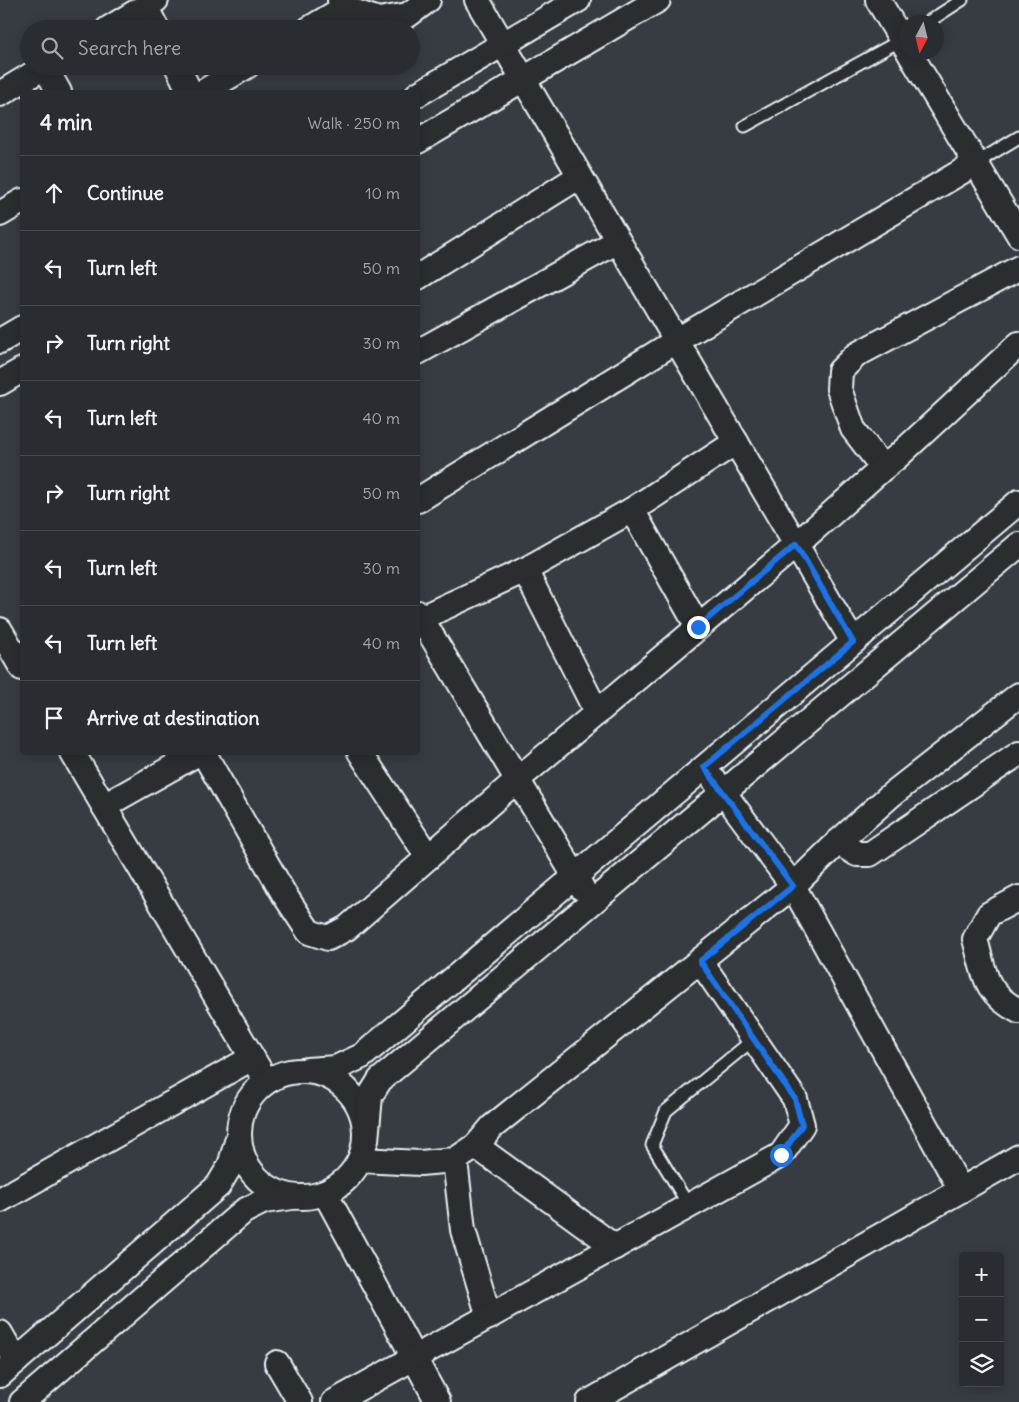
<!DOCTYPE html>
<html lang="en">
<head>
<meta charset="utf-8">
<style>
  :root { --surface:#292d32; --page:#35393e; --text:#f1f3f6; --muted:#a5a8ac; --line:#45494d }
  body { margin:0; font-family:Delius,sans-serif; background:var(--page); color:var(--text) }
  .controls { position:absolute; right:15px; bottom:15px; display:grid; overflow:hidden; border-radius:5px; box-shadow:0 2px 12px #0003 }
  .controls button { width:45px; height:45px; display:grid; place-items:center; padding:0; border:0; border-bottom:1px solid var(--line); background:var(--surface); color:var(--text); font:25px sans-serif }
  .compass { position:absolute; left:899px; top:15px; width:45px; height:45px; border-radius:50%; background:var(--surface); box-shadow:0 2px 12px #0003; rotate:187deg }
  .stop { position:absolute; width:15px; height:15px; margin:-11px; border:4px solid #1a73e8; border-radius:50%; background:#fff }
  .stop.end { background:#1a73e8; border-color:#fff; box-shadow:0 1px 5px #0008 }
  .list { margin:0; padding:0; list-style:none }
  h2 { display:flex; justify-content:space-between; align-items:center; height:65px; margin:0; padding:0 20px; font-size:21px }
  h2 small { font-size:16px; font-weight:400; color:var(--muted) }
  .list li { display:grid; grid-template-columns:32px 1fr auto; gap:15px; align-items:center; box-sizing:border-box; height:75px; padding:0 20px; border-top:1px solid var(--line) }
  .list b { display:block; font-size:19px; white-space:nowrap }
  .list em { font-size:16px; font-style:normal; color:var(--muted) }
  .icon { flex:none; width:28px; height:28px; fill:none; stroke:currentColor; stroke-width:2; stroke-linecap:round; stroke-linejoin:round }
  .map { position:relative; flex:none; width:1019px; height:1402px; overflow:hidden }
  .search { position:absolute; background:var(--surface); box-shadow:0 2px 12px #0003; left:20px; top:20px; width:400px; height:55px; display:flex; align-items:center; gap:12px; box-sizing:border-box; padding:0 18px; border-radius:28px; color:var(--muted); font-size:19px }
  .panel { position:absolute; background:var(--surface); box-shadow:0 2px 12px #0003; left:20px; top:90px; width:400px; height:665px; border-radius:5px }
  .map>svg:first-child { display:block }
</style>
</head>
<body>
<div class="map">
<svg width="1019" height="1402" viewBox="0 0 1019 1402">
  <rect width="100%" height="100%" fill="#373c42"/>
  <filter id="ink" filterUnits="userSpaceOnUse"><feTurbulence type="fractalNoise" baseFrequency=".02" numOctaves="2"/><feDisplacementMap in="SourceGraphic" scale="10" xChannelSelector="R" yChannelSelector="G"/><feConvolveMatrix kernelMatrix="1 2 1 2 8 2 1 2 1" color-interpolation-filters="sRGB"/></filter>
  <g filter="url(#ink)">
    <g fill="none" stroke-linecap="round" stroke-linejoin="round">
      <g stroke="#e8f1f8" stroke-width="15">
        <g id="lane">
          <polyline points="928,22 962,0"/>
          <polyline points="745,126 903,39"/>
          <polyline points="976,163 1019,137"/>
          <polyline points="689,1206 652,1145 666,1111 754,1039"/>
        </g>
      </g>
      <g stroke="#e8f1f8" stroke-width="28">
        <g id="street">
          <polyline points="340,0 344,8 379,20 408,15 428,0"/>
          <polyline points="477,0 853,642"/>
          <polyline points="878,0 906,47"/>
          <polyline points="145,6 157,29"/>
          <polyline points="108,29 156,0"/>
          <polyline points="309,29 344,8"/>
          <polyline points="909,52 1019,235"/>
          <polyline points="177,66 190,92"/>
          <polyline points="45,67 59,92"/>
          <polyline points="203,92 247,66"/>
          <polyline points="0,94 46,66"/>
          <polyline points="418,94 578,0"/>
          <polyline points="418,141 658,0"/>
          <polyline points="0,214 22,201"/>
          <polyline points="1019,268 856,355 840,371 839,389 853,429 883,468 897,457 1019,344"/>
          <polyline points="418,277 580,176"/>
          <polyline points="0,341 22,328"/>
          <polyline points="418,352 618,241"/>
          <polyline points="0,383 22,370"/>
          <polyline points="418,500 676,341 976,163"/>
          <polyline points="632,510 698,627"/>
          <polyline points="525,570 597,713"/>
          <polyline points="418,613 582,888"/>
          <polyline points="421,618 525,570 632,510 736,442"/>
          <polyline points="0,630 22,668"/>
          <polyline points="72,752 266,1081"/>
          <polyline points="203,752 284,894 309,932 328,938 347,928 517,780 796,545 883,468"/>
          <polyline points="360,752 428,857"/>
          <polyline points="715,781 793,886 961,1190"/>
          <polyline points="104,806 200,752"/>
          <polyline points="838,842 857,854 870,854 1019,753"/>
          <path d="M1019,898l-30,16 -14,25c10,35 9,54 44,72"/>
          <polyline points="307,1070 336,1068 362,1056 1019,502"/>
          <circle cx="302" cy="1134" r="63"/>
          <polyline points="366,1140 370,1096 380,1080 1019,545"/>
          <polyline points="476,1146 615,1247"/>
          <polyline points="361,1160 420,1163 455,1160 476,1146 492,1127 793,886 838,842 891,795 1019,695"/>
          <polyline points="455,1160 463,1230 489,1317"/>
          <polyline points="325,1193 438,1402"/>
          <polyline points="0,1200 252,1058"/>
          <polyline points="0,1333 16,1361"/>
          <polyline points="277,1363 300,1402"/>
          <polyline points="0,1375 218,1186 230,1166 238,1138"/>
          <polyline points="22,1402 244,1211 264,1201 292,1197"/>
          <polyline points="334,1402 781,1155 802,1125 795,1099 700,961"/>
          <polyline points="589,1402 1019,1157"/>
        </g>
      </g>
      <use href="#lane" stroke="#2a2d2e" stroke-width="11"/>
      <use href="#street" stroke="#2a2d2e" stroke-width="24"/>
    </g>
  </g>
  <g fill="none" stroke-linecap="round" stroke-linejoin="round" filter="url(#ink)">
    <polyline stroke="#1a73e8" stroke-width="6" points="698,627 796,544 853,642 704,767 793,886 700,961 795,1099 802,1125 781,1155"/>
  </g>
</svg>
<div class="controls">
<button>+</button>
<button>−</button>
<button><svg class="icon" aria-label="layers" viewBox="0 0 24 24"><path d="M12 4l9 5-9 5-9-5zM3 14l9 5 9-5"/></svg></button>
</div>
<svg class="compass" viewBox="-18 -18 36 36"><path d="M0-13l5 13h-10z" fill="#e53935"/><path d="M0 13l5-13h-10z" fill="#a5a8ac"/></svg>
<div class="stop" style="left:781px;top:1155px"></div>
<div class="stop end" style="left:698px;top:627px"></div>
<div class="search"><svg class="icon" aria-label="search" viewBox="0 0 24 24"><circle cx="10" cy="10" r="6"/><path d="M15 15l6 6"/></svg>Search here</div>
<section class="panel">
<h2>4 min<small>Walk · 250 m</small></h2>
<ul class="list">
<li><svg class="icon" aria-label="ahead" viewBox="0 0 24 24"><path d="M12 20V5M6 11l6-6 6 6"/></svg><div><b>Continue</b></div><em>10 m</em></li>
<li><svg class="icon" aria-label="left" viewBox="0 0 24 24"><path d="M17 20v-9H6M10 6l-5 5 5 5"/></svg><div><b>Turn left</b></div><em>50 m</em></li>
<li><svg class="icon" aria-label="right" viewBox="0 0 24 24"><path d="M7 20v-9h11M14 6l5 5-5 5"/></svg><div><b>Turn right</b></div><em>30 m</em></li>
<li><svg class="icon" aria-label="left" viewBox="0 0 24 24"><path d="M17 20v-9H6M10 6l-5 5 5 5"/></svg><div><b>Turn left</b></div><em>40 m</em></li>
<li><svg class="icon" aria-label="right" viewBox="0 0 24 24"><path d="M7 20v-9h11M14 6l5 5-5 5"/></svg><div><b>Turn right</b></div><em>50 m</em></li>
<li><svg class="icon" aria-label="left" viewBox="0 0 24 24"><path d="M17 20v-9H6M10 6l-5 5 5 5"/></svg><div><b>Turn left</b></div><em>30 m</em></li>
<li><svg class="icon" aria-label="left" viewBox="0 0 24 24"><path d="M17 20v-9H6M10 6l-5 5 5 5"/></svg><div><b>Turn left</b></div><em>40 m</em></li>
<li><svg class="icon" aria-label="arrive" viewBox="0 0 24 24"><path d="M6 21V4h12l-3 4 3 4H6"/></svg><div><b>Arrive at destination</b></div></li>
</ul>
</section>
</div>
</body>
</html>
